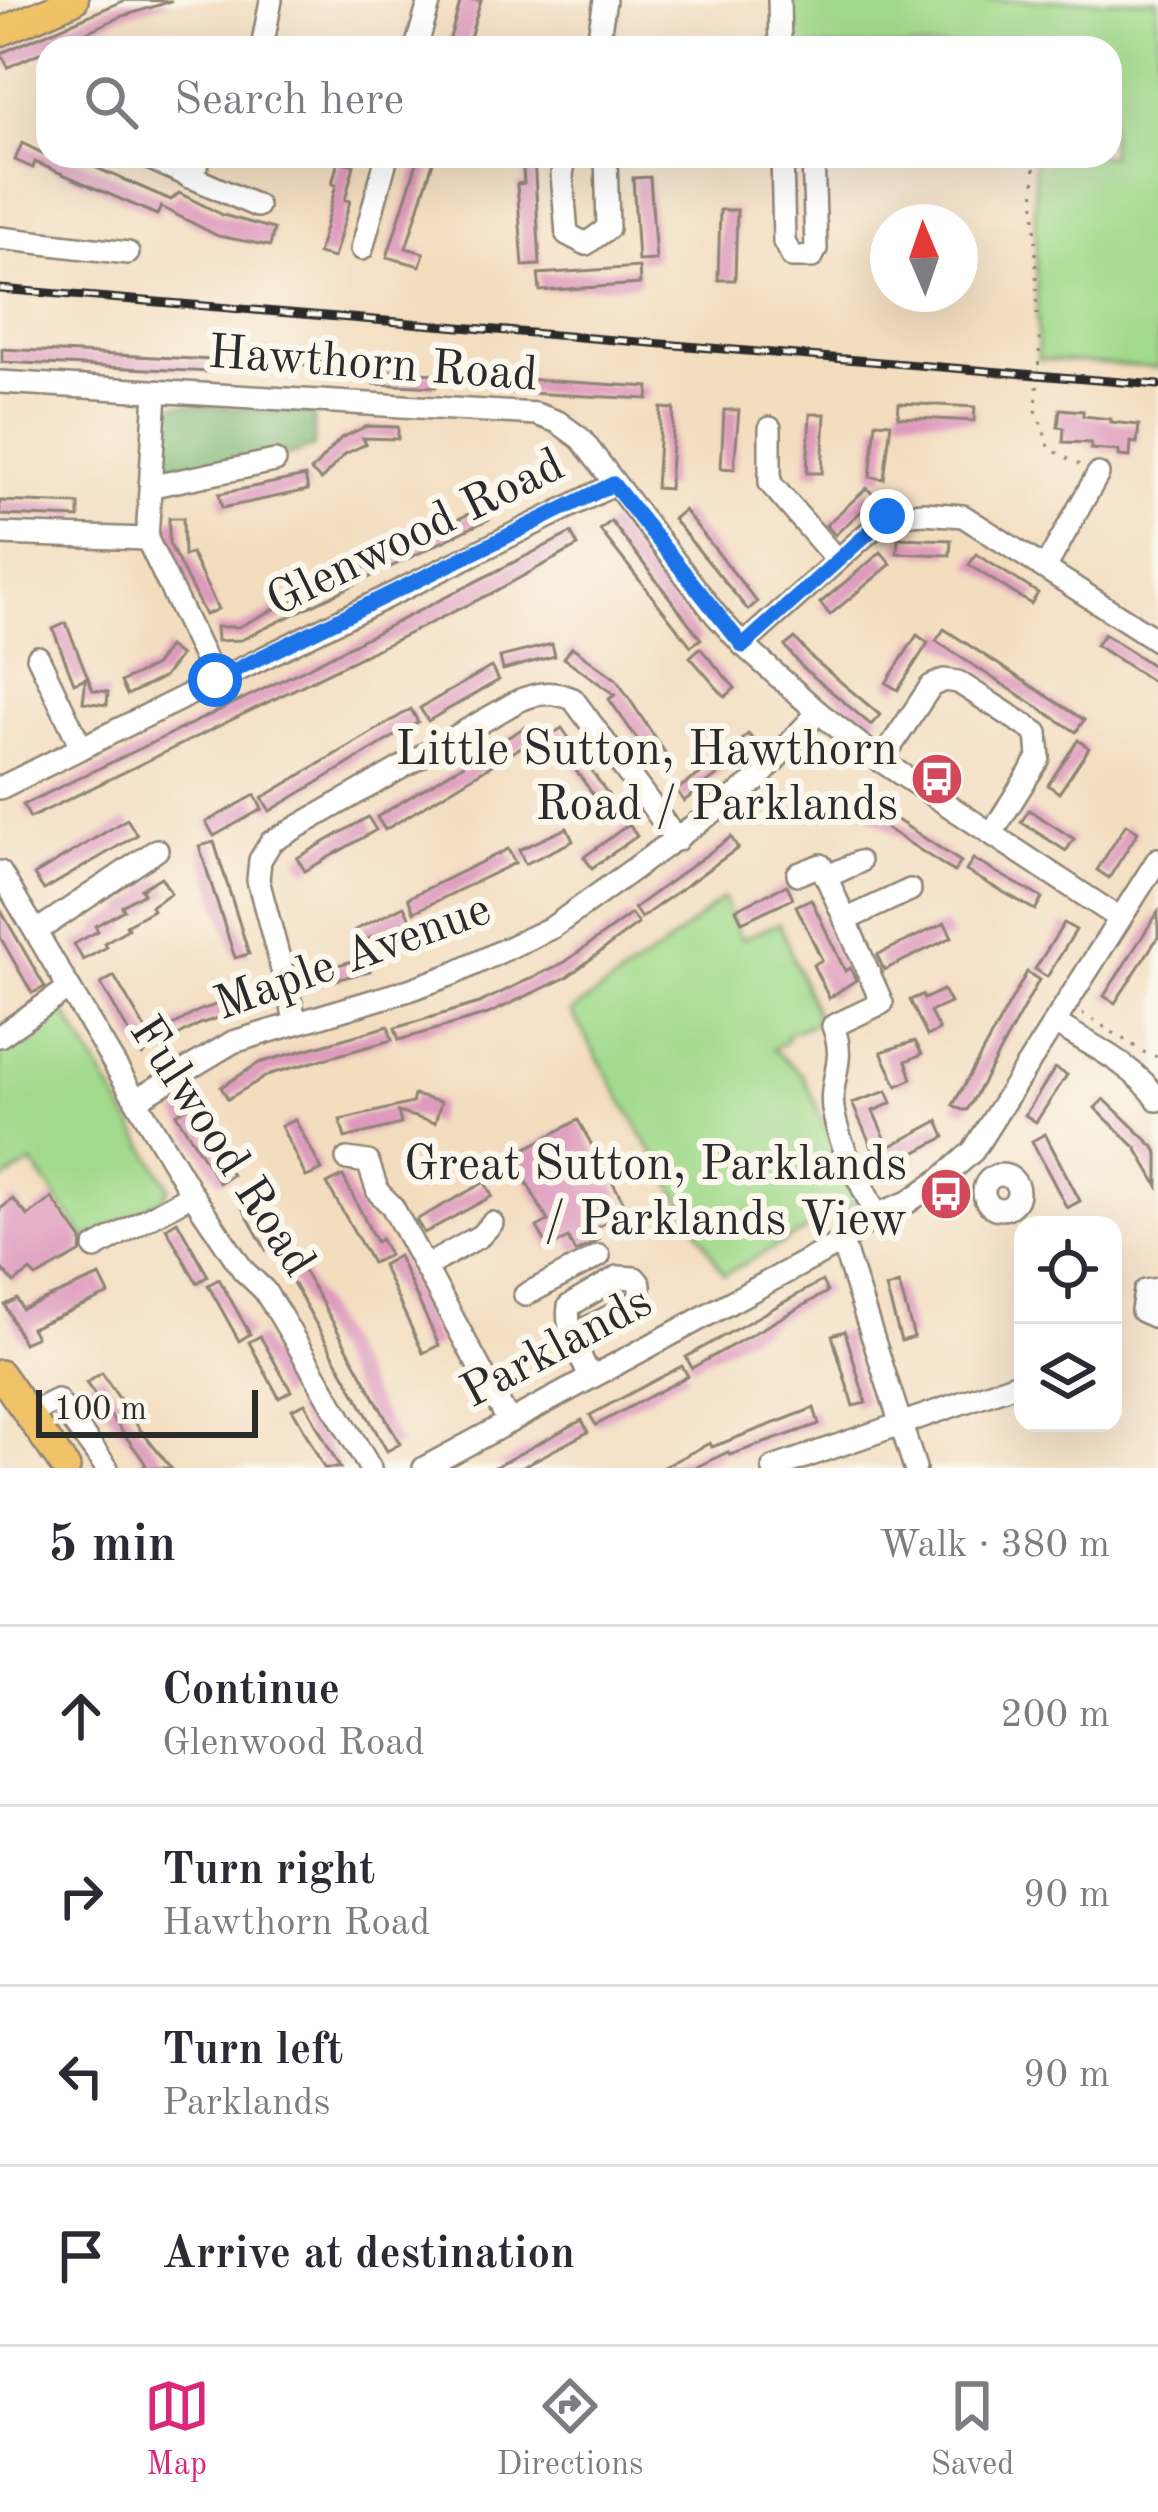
<!DOCTYPE html>
<html lang="en">
<head>
<meta charset="utf-8">
<style>
  :root { --surface:#fff; --page:#f7f7f7; --text:#2b2b33; --muted:#7c7c81; --line:#e1e1e2; --accent:#db2777 }
  body { margin:0; font-family:"Old Standard TT",serif; background:var(--page); color:var(--text) }
  .controls { position:absolute; right:36px; bottom:36px; display:grid; overflow:hidden; border-radius:24px; box-shadow:0 12px 48px #0002 }
  .controls button { width:108px; height:108px; display:grid; place-items:center; padding:0; border:0; border-bottom:3px solid var(--line); background:var(--surface); color:var(--text); font:60px sans-serif }
  .compass { position:absolute; left:870px; top:204px; width:108px; height:108px; border-radius:50%; background:var(--surface); box-shadow:0 12px 48px #0002; rotate:358deg }
  .scale { position:absolute; left:36px; bottom:30px; width:222px; box-sizing:border-box; padding-left:12px; border:6px solid #2b2b2b; border-top:0; font-size:33px; line-height:42px; white-space:nowrap; color:#2b2b2b; -webkit-text-stroke:9px #fbf7ec; paint-order:stroke }
  .stop { position:absolute; width:36px; height:36px; margin:-27px; border:9px solid #1a73e8; border-radius:50%; background:#fff }
  .stop.end { background:#1a73e8; border-color:#fff; box-shadow:0 3px 12px #0008 }
  .list { margin:0; padding:0; list-style:none }
  h2 { display:flex; justify-content:space-between; align-items:center; height:156px; margin:0; padding:0 48px; font-size:51px }
  h2 small { font-size:39px; font-weight:400; color:var(--muted) }
  .list li { display:grid; grid-template-columns:78px 1fr auto; gap:36px; align-items:center; box-sizing:border-box; height:180px; padding:0 48px; border-top:3px solid var(--line) }
  .list b { display:block; font-size:45px; white-space:nowrap }
  .list p { margin:0; font-size:39px; white-space:nowrap; color:var(--muted) }
  .list em { font-size:39px; font-style:normal; color:var(--muted) }
  .icon { flex:none; width:66px; height:66px; fill:none; stroke:currentColor; stroke-width:2; stroke-linecap:round; stroke-linejoin:round }
  .map { position:relative; flex:none; width:1158px; height:1468px; overflow:hidden }
  .search { position:absolute; background:var(--surface); box-shadow:0 12px 48px #0002; left:36px; right:36px; top:36px; height:132px; display:flex; align-items:center; gap:30px; box-sizing:border-box; padding:0 42px; border-radius:36px; color:var(--muted); font-size:45px }
  .sheet { height:876px; background:var(--surface) }
  nav { display:flex; justify-content:space-around; align-items:center; box-sizing:border-box; height:168px; border-top:3px solid var(--line); background:var(--surface); font-size:33px; color:var(--muted) }
  nav a { display:grid; justify-items:center; gap:6px }
  nav .on { color:var(--accent) }
  .map>svg:first-child { display:block }
</style>
</head>
<body>
<div class="map">
<svg width="1158" height="1468" viewBox="0 0 1158 1468">
  <rect width="100%" height="100%" fill="#fbf7ec"/>
  <filter id="ink" filterUnits="userSpaceOnUse"><feTurbulence type="fractalNoise" baseFrequency=".00833" numOctaves="2"/><feDisplacementMap in="SourceGraphic" scale="24" xChannelSelector="R" yChannelSelector="G"/><feConvolveMatrix kernelMatrix="1 2 1 2 8 2 1 2 1" color-interpolation-filters="sRGB"/></filter>
  <filter id="wash" filterUnits="userSpaceOnUse"><feTurbulence type="fractalNoise" baseFrequency=".004" numOctaves="4" result="noise"/><feDisplacementMap in="SourceGraphic" scale="48" xChannelSelector="R" yChannelSelector="G"/><feGaussianBlur stdDeviation="2.7" result="paint"/><feColorMatrix in="noise" values="0 0 0 0 0 0 0 0 0 0 0 0 0 0 0 0 0 1.4 0 .05"/><feComposite in="paint" operator="in"/></filter>
  <g filter="url(#wash)">
    <rect width="100%" height="100%" fill="#f3ddbf"/>
    <g fill="#a2da8c" stroke="#66825c" stroke-width="3">
      <polygon points="779,0 1158,0 1158,368 1038,359 1034,156 1110,156 1110,48 780,48"/>
      <polygon points="723,898 741,939 779,923 819,1021 786,1035 787,1041 773,1049 803,1075 858,1201 724,1275 571,1012 660,950"/>
      <polygon points="59,1002 169,1187 164,1198 86,1239 32,1163 0,1182 0,1043"/>
    </g>
    <polygon fill="#81ba78" stroke="#567252" stroke-width="3" points="176,404 314,413 314,447 287,456 282,452 163,479 167,413"/>
    <g id="blocks">
      <g fill="#de9abd">
        <polygon points="125,0 172,1 120,17 8,67 1,53"/>
        <polygon points="461,0 481,0 467,48 447,48"/>
        <polygon points="22,143 48,156 69,156 171,200 179,193 223,215 274,229 270,246 218,236 161,207 157,215 35,162 33,168 15,160"/>
        <polygon points="419,156 435,156 406,248 424,253 420,266 387,257"/>
        <polygon points="522,156 534,156 540,265 523,266 517,184 524,183"/>
        <polygon points="338,161 354,165 345,200 350,201 334,258 318,254 336,185 332,184"/>
        <polygon points="650,177 656,260 638,261 633,178"/>
        <polygon points="720,210 737,210 735,280 718,280"/>
        <polygon points="639,267 640,284 540,291 538,274"/>
        <polygon points="2,349 212,360 211,372 2,362"/>
        <polygon points="260,349 322,353 321,366 260,362"/>
        <polygon points="374,371 437,374 436,387 374,384"/>
        <polygon points="507,378 649,387 648,399 506,392"/>
        <polygon points="899,403 975,407 974,421 898,417"/>
        <polygon points="661,408 674,409 669,489 656,488"/>
        <polygon points="1060,409 1083,411 1083,416 1111,419 1111,422 1139,425 1137,443 1131,442 1130,457 1119,456 1119,451 1091,449 1091,443 1063,442 1064,428 1058,427"/>
        <polygon points="724,410 739,410 734,469 721,468"/>
        <polygon points="810,414 825,414 822,473 807,473"/>
        <polygon points="876,422 891,423 884,479 870,477"/>
        <polygon points="367,426 398,427 398,439 363,438 366,444 345,454 321,480 311,471 341,438"/>
        <polygon points="305,476 308,490 222,508 219,494"/>
        <polygon points="867,488 876,498 835,535 826,525"/>
        <polygon points="0,501 79,504 79,518 0,515"/>
        <polygon points="483,507 489,519 241,640 217,641 216,627 238,627"/>
        <polygon points="684,510 757,602 748,610 673,519"/>
        <polygon points="169,518 183,518 184,556 191,553 218,609 205,615 169,543"/>
        <polygon points="611,521 701,639 691,646 600,530"/>
        <polygon points="571,533 578,546 492,593 30,818 23,805 307,668"/>
        <polygon points="898,538 951,540 950,555 897,553"/>
        <polygon points="881,552 891,564 830,615 820,603"/>
        <polygon points="976,554 1038,593 1031,604 969,565"/>
        <polygon points="66,623 93,690 108,692 107,705 83,702 86,678 74,683 53,629"/>
        <polygon points="944,629 1084,720 1076,732 936,641"/>
        <polygon points="1104,634 1158,669 1158,685 1096,645"/>
        <polygon points="917,635 928,643 898,690 886,683"/>
        <polygon points="795,638 812,658 880,715 871,725 802,667 785,646"/>
        <polygon points="552,644 555,656 503,670 500,657"/>
        <polygon points="168,647 180,656 164,677 127,695 121,682 154,666"/>
        <polygon points="572,647 616,679 668,757 656,766 609,699 615,695 564,658"/>
        <polygon points="700,648 735,688 725,697 690,657"/>
        <polygon points="491,667 499,680 428,721 420,708"/>
        <polygon points="411,709 418,722 270,811 262,798"/>
        <polygon points="525,727 533,740 385,830 377,817"/>
        <polygon points="562,728 609,796 599,803 551,735"/>
        <polygon points="748,734 758,744 684,801 676,790 721,760"/>
        <polygon points="1078,740 1089,748 1059,793 1048,785"/>
        <polygon points="255,795 262,809 214,836 206,822"/>
        <polygon points="865,799 961,862 954,872 858,810"/>
        <polygon points="1029,810 1074,839 1066,851 1021,822"/>
        <polygon points="368,817 376,830 305,871 297,858"/>
        <polygon points="127,819 137,835 44,890 34,875"/>
        <polygon points="629,824 637,836 592,868 584,857"/>
        <polygon points="1126,824 1138,832 1109,878 1097,870"/>
        <polygon points="567,828 573,841 525,864 519,850"/>
        <polygon points="731,837 738,848 641,918 634,908"/>
        <polygon points="214,842 249,954 235,958 199,846"/>
        <polygon points="508,849 515,863 414,912 408,898"/>
        <polygon points="973,859 1042,898 1035,910 966,871"/>
        <polygon points="161,877 171,893 151,906 153,910 126,925 128,929 104,943 107,947 83,960 74,944 98,931 95,926 124,910 122,906 144,893 141,889"/>
        <polygon points="787,885 793,898 742,922 736,909"/>
        <polygon points="811,899 845,971 850,968 856,980 829,998 813,965 822,960 796,906"/>
        <polygon points="404,906 410,919 361,942 355,930"/>
        <polygon points="0,909 45,987 32,993 0,937"/>
        <polygon points="1158,912 1158,937 1115,1003 1104,996"/>
        <polygon points="631,914 638,924 567,977 488,1014 399,1040 395,1028 479,1003 565,962"/>
        <polygon points="945,923 952,937 884,970 877,955"/>
        <polygon points="1064,923 1076,930 1047,977 1035,969"/>
        <polygon points="366,957 370,971 317,985 313,972"/>
        <polygon points="1027,972 1039,980 973,1100 967,1110 962,1110 953,1105"/>
        <polygon points="114,976 156,1047 142,1055 101,984"/>
        <polygon points="943,990 950,1003 930,1012 939,1030 927,1036 910,1000 922,995 924,999"/>
        <polygon points="254,991 259,1004 200,1024 176,1037 170,1027 198,1011"/>
        <polygon points="388,1026 392,1040 270,1074 228,1099 221,1087 259,1063"/>
        <polygon points="915,1041 922,1054 906,1061 912,1079 897,1086 881,1052"/>
        <polygon points="1055,1068 1067,1075 1036,1122 1025,1115"/>
        <polygon points="887,1091 892,1103 873,1111 889,1147 938,1121 945,1137 882,1170 852,1103"/>
        <polygon points="414,1095 441,1102 435,1123 398,1112 401,1124 345,1138 340,1120 412,1103"/>
        <polygon points="1104,1099 1154,1147 1158,1154 1158,1186 1136,1148 1095,1108"/>
        <polygon points="190,1106 232,1175 219,1183 176,1114"/>
        <polygon points="295,1120 322,1170 306,1177 281,1126"/>
        <polygon points="578,1120 628,1210 593,1230 599,1240 575,1252 568,1238 549,1248 537,1227 548,1221 512,1156"/>
        <polygon points="1045,1134 1080,1201 1067,1208 1032,1141"/>
        <polygon points="343,1176 376,1242 381,1239 389,1255 372,1263 327,1184"/>
        <polygon points="485,1182 492,1196 424,1233 416,1220"/>
        <polygon points="247,1189 278,1244 266,1250 235,1195"/>
        <polygon points="52,1198 82,1240 81,1252 36,1277 30,1271 14,1283 0,1267 0,1209 13,1199 28,1216"/>
        <polygon points="177,1221 208,1276 197,1283 166,1228"/>
        <polygon points="288,1245 324,1306 400,1444 387,1451 276,1252"/>
        <polygon points="398,1256 439,1345 423,1353 382,1265"/>
        <polygon points="100,1276 109,1294 31,1328 36,1337 23,1343 5,1305 17,1299 22,1309"/>
        <polygon points="219,1279 250,1334 239,1341 208,1285"/>
        <polygon points="822,1281 827,1292 692,1368 686,1357"/>
        <polygon points="899,1284 914,1337 901,1341 886,1288"/>
        <polygon points="845,1331 866,1403 853,1406 832,1335"/>
        <polygon points="260,1336 291,1391 279,1398 249,1342"/>
        <polygon points="682,1366 688,1376 596,1425 590,1415"/>
        <polygon points="102,1373 139,1428 171,1468 141,1468 146,1465 141,1457 86,1383"/>
        <polygon points="305,1403 323,1437 340,1468 324,1468 302,1426 292,1409"/>
        <polygon points="814,1408 819,1424 730,1455 728,1452 694,1468 661,1468 710,1443 712,1447"/>
        <polygon points="582,1420 588,1432 556,1449 520,1468 493,1468"/>
      </g>
    </g>
  </g>
  <g filter="url(#ink)">
    <use href="#blocks" fill-opacity="0" stroke="#8f8475" stroke-width="3"/>
    <g fill="none" stroke-linecap="round" stroke-linejoin="round">
      <g stroke="#8f8475" stroke-width="26">
        <g id="minor">
          <polyline points="779,0 780,48"/>
          <polyline points="262,48 271,0"/>
          <polyline points="416,48 430,0"/>
          <polyline points="597,48 605,0"/>
          <polyline points="144,156 257,206"/>
          <polyline points="566,156 562,174 567,234 586,244 608,228 606,156"/>
          <polyline points="782,156 784,242 792,257 812,257 816,249 813,156"/>
          <polyline points="189,177 202,156"/>
          <polyline points="0,238 128,253"/>
          <polyline points="362,249 387,156"/>
          <polyline points="0,382 536,414 558,422 581,439 716,615 743,645 818,712 881,761 1119,918"/>
          <polyline points="156,392 147,539 215,680"/>
          <polyline points="770,428 770,483 836,559"/>
          <polyline points="153,486 275,461"/>
          <polyline points="0,534 147,539"/>
          <polyline points="1045,568 1098,474"/>
          <polyline points="743,645 887,516 924,513 963,516 1158,641"/>
          <polyline points="38,657 81,747"/>
          <polyline points="881,761 931,686 944,680 958,682 1037,733 1039,758 992,833"/>
          <polyline points="0,788 613,485"/>
          <polyline points="0,872 192,1194 243,1270 264,1290 280,1315 370,1468"/>
          <path d="M798,874l23,-9 61,138 -49,23c14,36 -4,51 0,83 5,36 28,73 43,106"/>
          <polyline points="826,877 859,862"/>
          <polyline points="845,920 910,890"/>
          <polyline points="37,931 157,850"/>
          <path d="M296,1022l-38,-142 2,-20 11,-18 247,-141c21,-9 34,-10 55,-2l104,141"/>
          <path d="M1055,1023c34,21 81,43 103,77"/>
          <polyline points="0,1036 69,988"/>
          <polyline points="136,1100 233,1042 409,990 453,974 553,927 756,781 818,712"/>
          <polyline points="347,1159 368,1162 378,1192 392,1206 509,1422"/>
          <circle cx="1001" cy="1192" r="17"/>
          <polyline points="842,1242 915,1468"/>
          <polyline points="95,1248 192,1194"/>
          <polyline points="425,1267 480,1236 492,1223"/>
          <polyline points="1158,1289 1145,1291 1142,1311 1158,1318"/>
          <polyline points="525,1295 599,1256"/>
          <path d="M578,1349l11,-22 51,-26v-17l-5,-6 -17,-1 -49,29c-4,24 12,50 21,72"/>
          <polyline points="29,1414 57,1400 107,1468"/>
          <polyline points="424,1468 842,1242 876,1215 908,1202 941,1179 973,1151 1158,859"/>
          <polyline points="773,1468 1019,1383"/>
        </g>
      </g>
      <g stroke="#8f8475" stroke-width="32">
        <g id="major">
          <polyline points="0,32 74,0"/>
          <polyline points="0,1374 66,1468"/>
        </g>
      </g>
      <g stroke="#8f8475" stroke-width="3" stroke-dasharray="3 9" stroke-linecap="butt">
        <polyline points="1034,156 1037,317"/>
        <polyline points="1040,338 1036,410 1050,449 1080,465"/>
        <polyline points="1082,1013 1147,1054 1158,1057"/>
      </g>
      <use href="#minor" stroke="#fff" stroke-width="21"/>
      <use href="#major" stroke="#f1c369" stroke-width="27"/>
      <g stroke="#2b2b2b" stroke-width="9">
        <polyline id="rail" points="0,289 1158,385"/>
      </g>
      <use href="#rail" stroke="#fbf7ec" stroke-width="4.5" stroke-dasharray="14" stroke-linecap="butt"/>
    </g>
  </g>
  <g fill="none" stroke-linecap="round" stroke-linejoin="round" filter="url(#ink)">
    <polyline stroke="#1a73e8" stroke-width="15" points="215,680 613,484 743,646 887,516"/>
  </g>
  <defs>
    <g id="bus-disc" transform="scale(2.7)"><circle r="9.5" fill="#d1495b" stroke="#fbf7ec"/><path d="M-5-6H5V4H4V6H2V4H-2V6H-4V4H-5ZM-3.5-4V0h7V-4ZM-3.5 1.2v1.5H-2V1.2ZM2 1.2v1.5H3.5V1.2Z" fill="#fff"/></g>
  </defs>
  <g fill-rule="evenodd">
    <use href="#bus-disc" x="937" y="779"/>
    <use href="#bus-disc" x="946" y="1194"/>
  </g>
  <g text-anchor="middle" dominant-baseline="central" stroke-width="12" stroke-linejoin="round" paint-order="stroke">
    <g font-size="48" fill="#2b2b2b" stroke="#fbf7ec">
      <text transform="translate(373 365) rotate(4)">Hawthorn Road</text>
      <text transform="translate(416 534) rotate(-26)">Glenwood Road</text>
      <text transform="translate(353 958) rotate(-20)">Maple Avenue</text>
      <text transform="translate(221 1147) rotate(57)">Fulwood Road</text>
      <text transform="translate(557 1348) rotate(-28)">Parklands</text>
    </g>
    <g font-size="48" fill="#2b2b2b" stroke="#fbf7ec" text-anchor="end">
      <text x="898" y="751">Little Sutton, Hawthorn<tspan x="898" dy="55">Road / Parklands</tspan></text>
      <text x="907" y="1166">Great Sutton, Parklands<tspan x="907" dy="55">/ Parklands View</tspan></text>
    </g>
  </g>
</svg>
<div class="controls">
<button><svg class="icon" aria-label="locate" viewBox="0 0 24 24"><circle cx="12" cy="12" r="6"/><path d="M12 2v4M12 18v4M2 12h4M18 12h4"/></svg></button>
<button><svg class="icon" aria-label="layers" viewBox="0 0 24 24"><path d="M12 4l9 5-9 5-9-5zM3 14l9 5 9-5"/></svg></button>
</div>
<svg class="compass" viewBox="-18 -18 36 36"><path d="M0-13l5 13h-10z" fill="#e53935"/><path d="M0 13l5-13h-10z" fill="#7c7c81"/></svg>
<div class="scale">100 m</div>
<div class="stop" style="left:215px;top:680px"></div>
<div class="stop end" style="left:887px;top:516px"></div>
<div class="search"><svg class="icon" aria-label="search" viewBox="0 0 24 24"><circle cx="10" cy="10" r="6"/><path d="M15 15l6 6"/></svg>Search here</div>
</div>
<section class="sheet">
<h2>5 min<small>Walk · 380 m</small></h2>
<ul class="list">
<li><svg class="icon" aria-label="ahead" viewBox="0 0 24 24"><path d="M12 20V5M6 11l6-6 6 6"/></svg><div><b>Continue</b><p>Glenwood Road</p></div><em>200 m</em></li>
<li><svg class="icon" aria-label="right" viewBox="0 0 24 24"><path d="M7 20v-9h11M14 6l5 5-5 5"/></svg><div><b>Turn right</b><p>Hawthorn Road</p></div><em>90 m</em></li>
<li><svg class="icon" aria-label="left" viewBox="0 0 24 24"><path d="M17 20v-9H6M10 6l-5 5 5 5"/></svg><div><b>Turn left</b><p>Parklands</p></div><em>90 m</em></li>
<li><svg class="icon" aria-label="arrive" viewBox="0 0 24 24"><path d="M6 21V4h12l-3 4 3 4H6"/></svg><div><b>Arrive at destination</b></div></li>
</ul>
</section>
<nav>
<a class="on"><svg class="icon" aria-label="map" viewBox="0 0 24 24"><path d="M3 6l6-2 6 2 6-2v14l-6 2-6-2-6 2zM9 4v14M15 6v14"/></svg>Map</a>
<a><svg class="icon" aria-label="directions" viewBox="0 0 24 24"><path d="M12 3l9 9-9 9-9-9zM9 14v-3h6M13 9l2 2-2 2"/></svg>Directions</a>
<a><svg class="icon" aria-label="saved" viewBox="0 0 24 24"><path d="M7 4h10v16l-5-4-5 4z"/></svg>Saved</a>
</nav>
</body>
</html>
